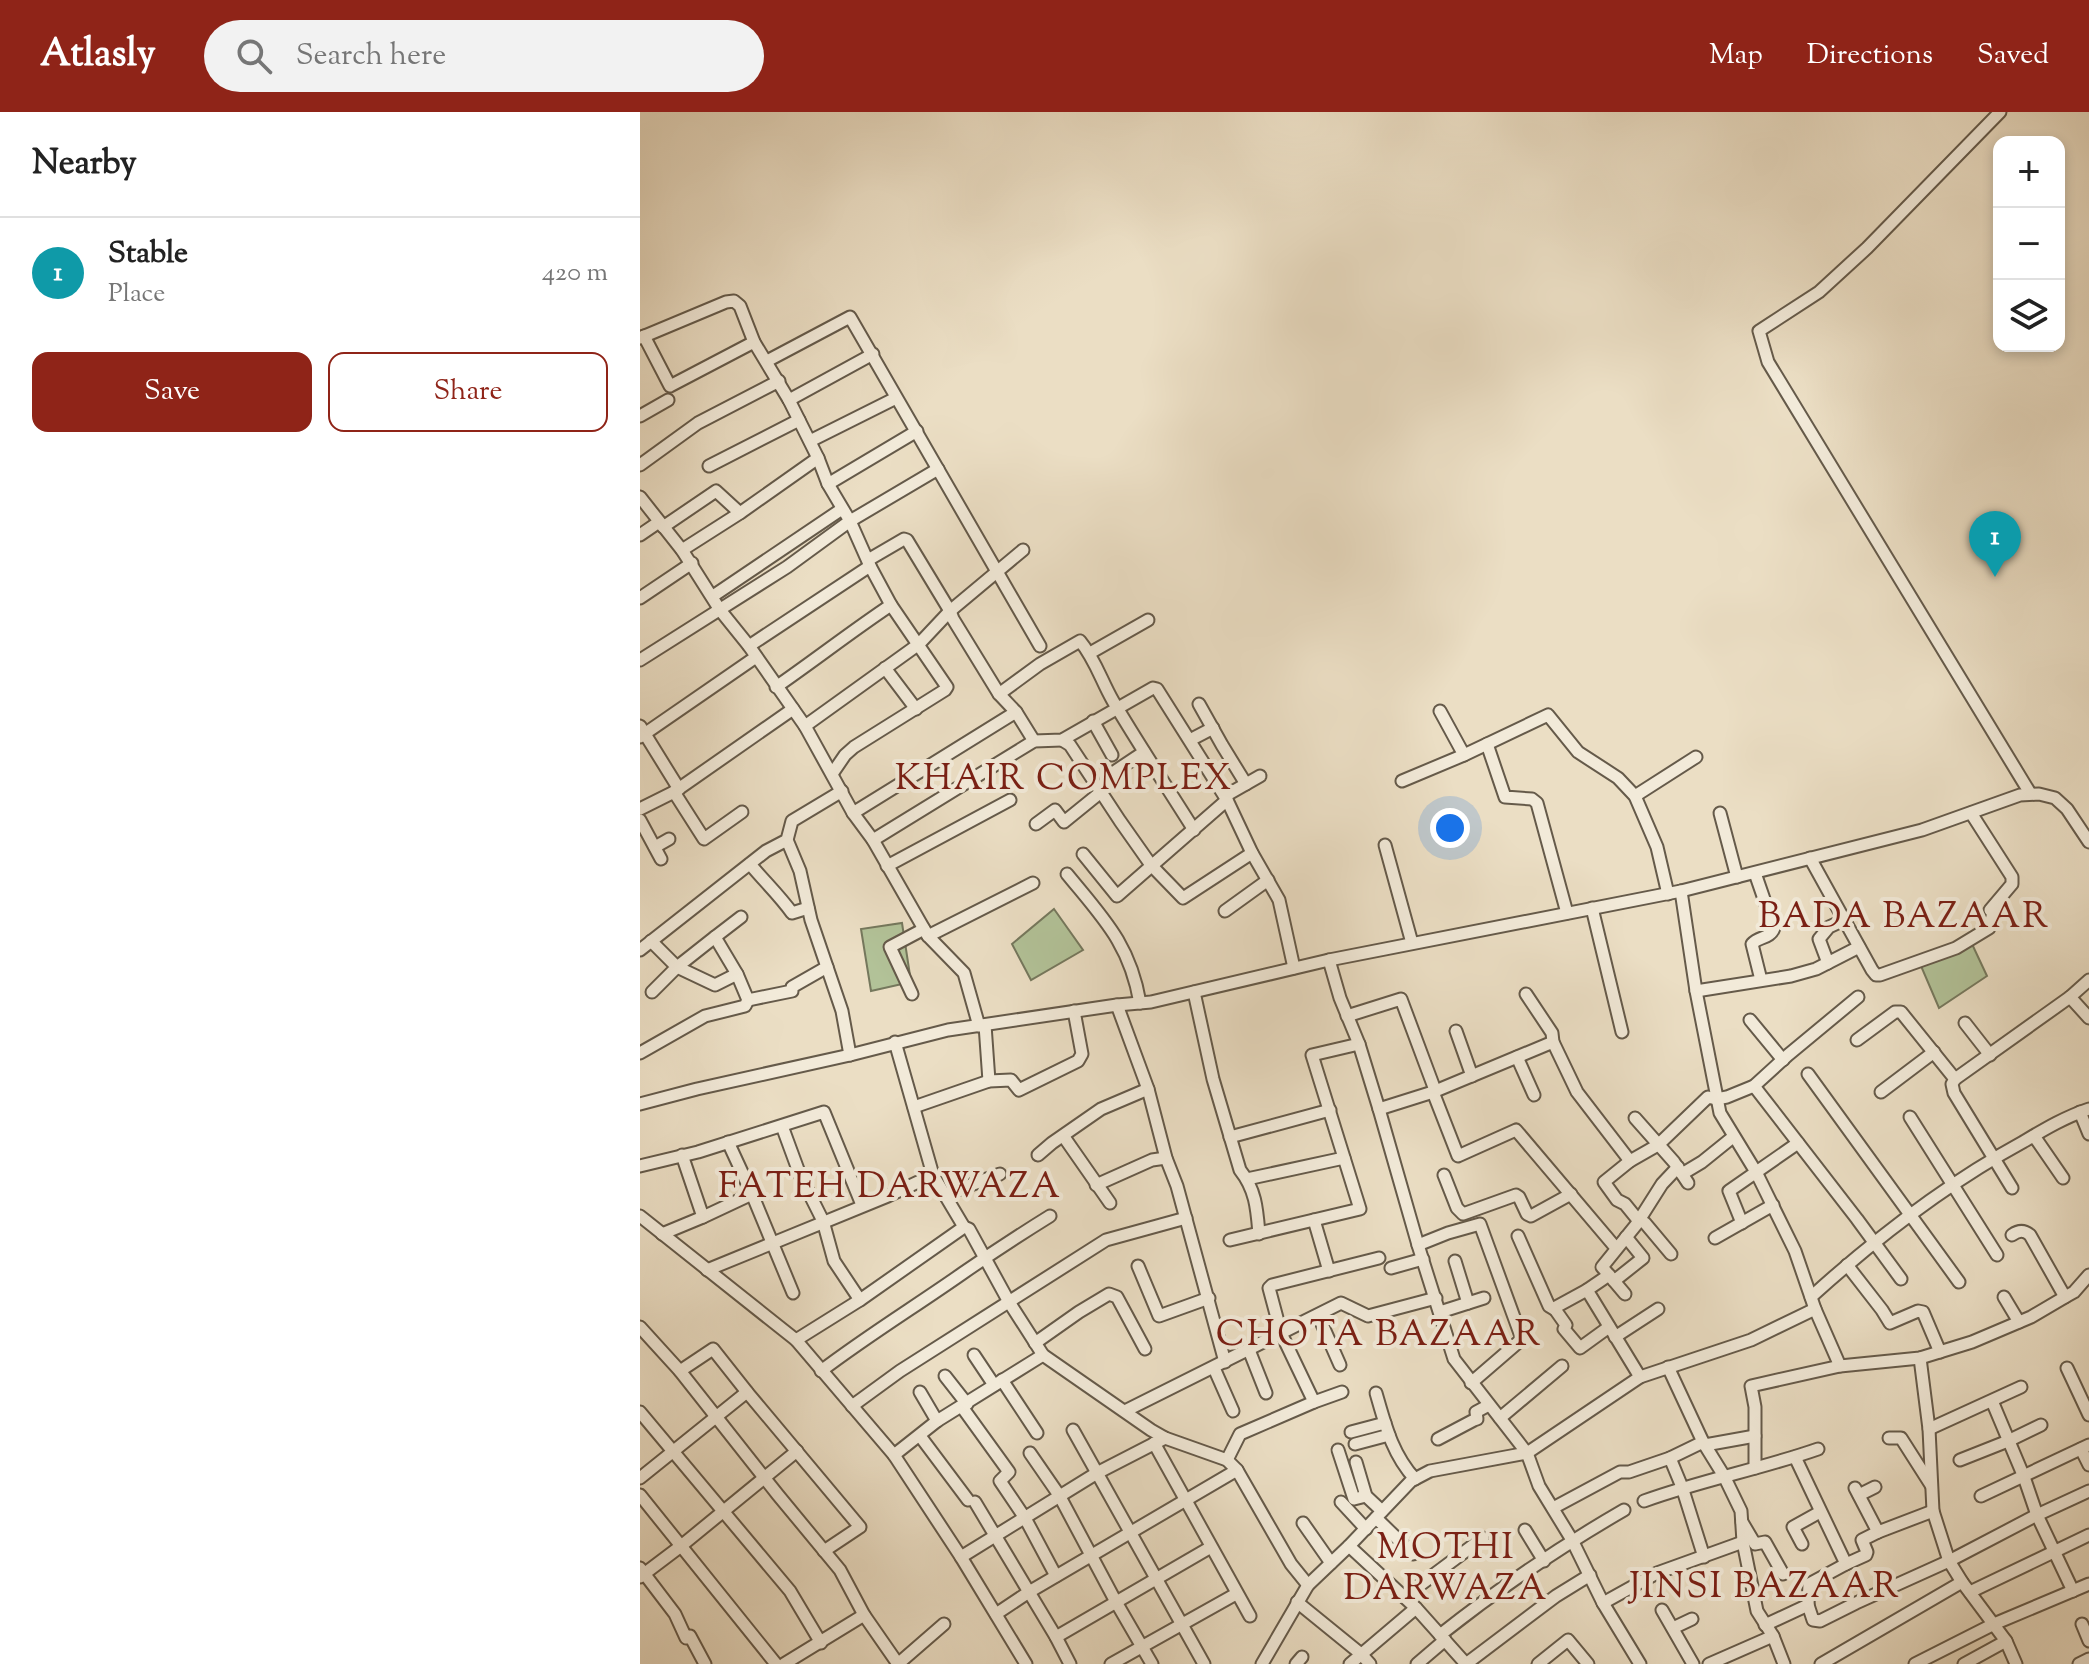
<!DOCTYPE html>
<html lang="en">
<head>
<meta charset="utf-8">
<style>
  :root { --surface:#fff; --page:#f2f2f2; --text:#222; --muted:#767676; --line:#e0e0e0; --accent:#8f2418 }
  body { margin:0; font-family:"Sorts Mill Goudy",serif; background:var(--page); color:var(--text) }
  .controls { position:absolute; right:24px; top:24px; display:grid; overflow:hidden; border-radius:16px; box-shadow:0 4px 12px #0003 }
  .controls button { width:72px; height:72px; display:grid; place-items:center; padding:0; border:0; border-bottom:2px solid var(--line); background:var(--surface); color:var(--text); font:40px sans-serif }
  .you { position:absolute; left:810px; top:716px; width:28px; height:28px; margin:-20px; border:6px solid #fff; border-radius:50%; background:#1a73e8; box-shadow:0 0 0 12px #1a73e833 }
  .badge { display:grid; place-items:center; width:52px; height:52px; border-radius:50%; background:var(--accent); color:#fff; font-size:26px; font-weight:700 }
  .pin { position:absolute; translate:-50% -66px; filter:drop-shadow(0 2px 4px #0008) }
  .pin::after { content:''; position:absolute; top:42px; width:28px; height:24px; background:inherit; clip-path:polygon(0 0,100% 0,50% 100%) }
  .list { margin:0; padding:0; list-style:none }
  h2 { display:flex; justify-content:space-between; align-items:center; height:104px; margin:0; padding:0 32px; font-size:34px }
  h2 small { font-size:26px; font-weight:400; color:var(--muted) }
  .list li { display:grid; grid-template-columns:52px 1fr auto; gap:24px; align-items:center; box-sizing:border-box; height:112px; padding:0 32px; border-top:2px solid var(--line) }
  .list b { display:block; font-size:30px; white-space:nowrap }
  .list p { margin:0; font-size:26px; white-space:nowrap; color:var(--muted) }
  .list em { font-size:26px; font-style:normal; color:var(--muted) }
  .actions { display:flex; gap:16px; padding:24px 32px }
  .actions a { flex:1; padding:18px 0; border:2px solid var(--accent); border-radius:16px; text-align:center; font-size:28px; color:var(--accent) }
  .actions .main { background:var(--accent); color:#fff }
  .icon { flex:none; width:44px; height:44px; fill:none; stroke:currentColor; stroke-width:2; stroke-linecap:round; stroke-linejoin:round }
  .map { position:relative; flex:none; width:1449px; height:1552px; overflow:hidden }
  header { display:flex; align-items:center; gap:48px; box-sizing:border-box; height:112px; padding:0 40px; background:var(--accent); color:#fff }
  header strong { font-size:38px }
  nav { display:flex; gap:44px; margin-inline-start:auto; font-size:28px }
  .search { width:560px; height:72px; background:var(--page); display:flex; align-items:center; gap:20px; box-sizing:border-box; padding:0 28px; border-radius:44px; color:var(--muted); font-size:30px }
  main { display:flex }
  aside { flex:1; background:var(--surface) }
  .map>svg:first-child { display:block }
</style>
</head>
<body>
<header>
<strong>Atlasly</strong>
<div class="search"><svg class="icon" aria-label="search" viewBox="0 0 24 24"><circle cx="10" cy="10" r="6"/><path d="M15 15l6 6"/></svg>Search here</div>
<nav><a>Map</a><a>Directions</a><a>Saved</a></nav>
</header>
<main>
<aside>
<h2>Nearby<small></small></h2>
<ul class="list">
<li><span class="badge" style="background:#0f9aa8">1</span><div><b>Stable</b><p>Place</p></div><em>420 m</em></li>
</ul>
<div class="actions"><a class="main">Save</a><a>Share</a></div>
</aside>
<div class="map">
<svg width="1449" height="1552" viewBox="0 0 1449 1552">
  <rect width="100%" height="100%" fill="#ebdec4"/>
  <filter id="stains"><feTurbulence type="fractalNoise" baseFrequency=".0025" numOctaves="4"/><feColorMatrix values="0 0 0 0 .2 0 0 0 0 .09 0 0 0 0 .02 0 0 0 .5 -.17"/></filter>
  <radialGradient id="worn" r=".72"><stop offset=".6" stop-color="#630" stop-opacity="0"/><stop offset="1" stop-color="#630" stop-opacity=".3"/></radialGradient>
  <g fill="#b2c298" stroke="#75785d" stroke-width="2">
    <polygon points="414,797 443,838 391,868 372,832"/>
    <polygon points="262,811 271,870 231,879 221,817"/>
    <polygon points="1332,832 1347,864 1299,896 1281,854"/>
  </g>
  <g fill="none" stroke-linecap="round" stroke-linejoin="round">
    <g stroke="#655a4a" stroke-width="15">
      <g id="minor">
        <polyline points="1360,0 1227,136 1179,180 1119,219 1128,250 1390,681"/>
        <polyline points="4,224 30,274 114,230"/>
        <polyline points="0,226 86,190 94,189 100,194 114,230 149,288 178,346 188,372 210,409 230,454 251,493 307,575 305,578 214,635 205,643 192,662"/>
        <polyline points="127,249 210,205 400,534"/>
        <polyline points="149,288 233,242"/>
        <polyline points="0,304 28,288"/>
        <polyline points="170,329 256,286"/>
        <polyline points="0,353 58,311 139,269"/>
        <polyline points="69,354 159,308"/>
        <polyline points="188,372 277,319"/>
        <polyline points="0,385 42,438 80,498 109,534 165,614 213,701 233,728 288,824 324,861 339,914"/>
        <polyline points="23,415 76,379 100,401"/>
        <polyline points="0,423 19,410"/>
        <polyline points="42,438 100,401 178,346"/>
        <polyline points="228,448 264,427 267,428 310,499 313,507 359,582 376,600 394,629"/>
        <polyline points="73,484 202,397"/>
        <polyline points="0,486 52,451"/>
        <polyline points="109,534 230,454"/>
        <polyline points="450,541 508,508"/>
        <polyline points="0,548 147,455 210,409 298,357"/>
        <polyline points="245,556 276,597"/>
        <path d="M136,575c39,-27 76,-56 115,-82"/>
        <path d="M359,582l41,-30 40,-23c15,18 21,39 33,60 26,44 54,86 81,129"/>
        <polyline points="559,592 582,633 606,672"/>
        <polyline points="800,599 824,643"/>
        <polyline points="453,609 472,643"/>
        <polyline points="0,614 39,677"/>
        <polyline points="165,614 279,532 310,499 383,438"/>
        <polyline points="0,625 116,545"/>
        <polyline points="422,628 430,633 480,709 511,753 543,786 612,741"/>
        <polyline points="550,628 573,616"/>
        <polyline points="847,632 865,685 892,687 897,691 927,801"/>
        <polyline points="474,660 504,640"/>
        <polyline points="762,669 824,643 908,603 938,640 978,666 995,684 1017,735 1028,782"/>
        <polyline points="34,680 64,727 102,700"/>
        <polyline points="585,684 620,664"/>
        <polyline points="995,684 1056,645"/>
        <polyline points="0,697 34,680 153,597"/>
        <polyline points="213,701 376,600"/>
        <polyline points="1080,701 1097,765"/>
        <polyline points="0,708 21,747"/>
        <polyline points="396,712 415,698 424,710 461,680"/>
        <polyline points="147,728 160,759 171,808 202,899 210,943"/>
        <polyline points="233,728 394,629 422,628 513,576 517,577 587,688 612,741 639,788 654,856"/>
        <polyline points="745,733 772,831"/>
        <polyline points="15,735 29,727"/>
        <polyline points="443,742 477,784 587,688"/>
        <polyline points="1170,746 1232,858 1236,863 1240,863 1316,836 1349,816 1353,801 1350,798 1372,772 1372,765 1331,701"/>
        <path d="M110,752c14,17 29,31 42,49l16,-5"/>
        <polyline points="247,754 370,688"/>
        <path d="M1115,761l19,55c-4,11 -15,8 -22,16l9,36"/>
        <path d="M427,762c36,44 63,70 73,129"/>
        <polyline points="1041,779 1056,879 1080,1001 1116,1060 1155,1139 1175,1197 1200,1254"/>
        <polyline points="952,796 982,920"/>
        <polyline points="585,799 628,768"/>
        <polyline points="101,805 75,825 97,862 108,888 152,879 152,875 187,855"/>
        <polyline points="288,824 393,771"/>
        <polyline points="75,825 37,855 75,873 97,862"/>
        <polyline points="11,829 37,855 12,880"/>
        <polyline points="0,838 126,739 147,728 152,709 202,679"/>
        <polyline points="689,848 700,886 719,932 739,997 778,1133 814,1247 887,1341 899,1374 932,1428 963,1491 1000,1552"/>
        <polyline points="1188,851 1179,827 1189,815 1204,808"/>
        <polyline points="1056,879 1151,864 1176,857 1219,835"/>
        <path d="M554,880l19,87 27,91c16,20 17,40 19,64"/>
        <polyline points="272,882 250,835 284,817"/>
        <polyline points="886,882 912,921 913,930 937,980 990,1049 1018,1033 1068,985 1076,987 1087,985 1114,974 1148,943 1218,885"/>
        <polyline points="1430,885 1449,906"/>
        <polyline points="477,893 508,977 526,1046 537,1074 585,1250"/>
        <polyline points="707,904 761,887 795,978"/>
        <polyline points="1110,908 1143,948"/>
        <polyline points="1325,911 1350,943"/>
        <polyline points="345,913 349,969"/>
        <polyline points="816,919 832,964"/>
        <polyline points="1217,928 1255,900 1261,900 1315,967"/>
        <polyline points="255,930 293,1063 324,1115 329,1117 369,1190 403,1243 511,1318 525,1326 587,1348 597,1358 651,1452 668,1473"/>
        <polyline points="0,941 65,904 105,894 108,888"/>
        <polyline points="877,945 894,983"/>
        <polyline points="1168,962 1319,1170"/>
        <polyline points="1114,974 1217,1107 1261,1167"/>
        <polyline points="793,980 818,1044 876,1018 976,1136"/>
        <polyline points="1241,980 1294,940"/>
        <polyline points="0,992 57,977 210,943 308,918 477,893 511,890 689,848 1041,779 1282,718 1380,683 1399,682 1415,686 1427,697 1449,730"/>
        <polyline points="274,995 349,969 371,968 379,978 438,949 442,942 434,899"/>
        <polyline points="739,997 793,980 913,930"/>
        <polyline points="1440,1000 1449,1022"/>
        <polyline points="1270,1005 1357,1143"/>
        <polyline points="995,1006 1034,1050 1048,1071"/>
        <polyline points="142,1014 160,1063 183,1109 194,1149 220,1188"/>
        <polyline points="1394,1024 1423,1066"/>
        <polyline points="424,1025 470,1091"/>
        <polyline points="590,1025 690,998"/>
        <polyline points="88,1030 112,1082 153,1181"/>
        <polyline points="398,1043 412,1031 461,997 508,977"/>
        <polyline points="990,1049 964,1070 977,1088 985,1092 998,1108 1005,1111 1031,1142"/>
        <polyline points="0,1054 58,1040 184,1000 222,1093"/>
        <polyline points="1042,1062 1062,1050 1093,1025"/>
        <polyline points="804,1063 817,1096 823,1102 876,1083 879,1085 887,1102 891,1104 931,1082"/>
        <polyline points="607,1067 704,1046"/>
        <polyline points="456,1073 512,1048 526,1046"/>
        <polyline points="1372,1076 1314,981 1312,972 1315,967 1430,885 1449,868"/>
        <polyline points="304,1083 360,1062"/>
        <polyline points="0,1104 156,1228 254,1343 321,1445 386,1552"/>
        <polyline points="63,1105 112,1082"/>
        <polyline points="674,1108 689,1159"/>
        <polyline points="1102,1111 1089,1079 1158,1031"/>
        <polyline points="22,1122 63,1105 42,1043"/>
        <path d="M1372,1123c7,-5 12,-5 18,0l35,62"/>
        <polyline points="878,1124 909,1194 914,1197"/>
        <polyline points="1075,1126 1133,1093"/>
        <polyline points="590,1128 720,1097 672,943 719,932"/>
        <polyline points="778,1133 808,1121 840,1112 882,1227 831,1271"/>
        <polyline points="815,1149 828,1191"/>
        <polyline points="1207,1153 1242,1198 1250,1211 1278,1199 1283,1200 1300,1240"/>
        <polyline points="498,1154 519,1204 569,1186"/>
        <polyline points="751,1156 783,1147"/>
        <polyline points="67,1158 248,1084 293,1063"/>
        <polyline points="969,1163 974,1169 1003,1146 986,1125"/>
        <polyline points="974,1169 985,1182"/>
        <polyline points="947,1178 914,1196 926,1213 924,1217 940,1236 969,1215"/>
        <path d="M1171,1185c65,-59 135,-113 212,-155 22,-13 42,-25 66,-33"/>
        <polyline points="1364,1185 1379,1210"/>
        <polyline points="800,1200 844,1186"/>
        <polyline points="678,1203 700,1253"/>
        <polyline points="0,1215 40,1259 138,1383 200,1458 224,1503 258,1552"/>
        <polyline points="975,1225 1018,1197"/>
        <polyline points="156,1228 220,1188 324,1115"/>
        <polyline points="395,1231 439,1200 469,1182 477,1185 505,1237"/>
        <polyline points="609,1238 626,1281"/>
        <polyline points="334,1243 354,1273"/>
        <polyline points="1280,1246 1289,1317 1293,1399 1309,1449 1322,1470 1366,1529 1376,1552"/>
        <polyline points="1028,1255 1063,1330 1084,1364 1101,1399 1103,1430 1117,1499 1133,1524 1144,1552"/>
        <polyline points="574,1256 593,1299"/>
        <polyline points="1427,1256 1449,1303"/>
        <polyline points="40,1259 73,1237 107,1280 220,1415 184,1439"/>
        <path d="M181,1259c46,-35 95,-65 142,-98 29,-20 58,-39 87,-57"/>
        <polyline points="305,1264 327,1292"/>
        <polyline points="1000,1265 947,1178 969,1163 962,1155 996,1113 1022,1072 1038,1055"/>
        <polyline points="362,1268 397,1321"/>
        <polyline points="280,1280 297,1309"/>
        <path d="M736,1281c9,31 16,61 39,86"/>
        <polyline points="1352,1289 1384,1365 1397,1403 1433,1479"/>
        <polyline points="674,1290 641,1221 629,1176 632,1173 739,1146"/>
        <polyline points="212,1294 260,1259 466,1128 546,1106"/>
        <polyline points="322,1295 369,1360 360,1369 385,1406 416,1464"/>
        <polyline points="485,1299 701,1191 728,1204 796,1186"/>
        <polyline points="0,1300 150,1479 181,1531"/>
        <polyline points="860,1306 922,1254"/>
        <polyline points="1289,1317 1381,1275"/>
        <polyline points="433,1318 564,1552"/>
        <polyline points="711,1320 745,1311"/>
        <polyline points="280,1324 328,1388"/>
        <polyline points="1249,1326 1261,1326 1291,1373"/>
        <polyline points="798,1327 834,1308 837,1307 836,1300 849,1293"/>
        <polyline points="1063,1330 1030,1346 1042,1375 1064,1445"/>
        <polyline points="514,1331 610,1504"/>
        <polyline points="715,1332 749,1323"/>
        <polyline points="1065,1333 1115,1324"/>
        <polyline points="1441,1337 1449,1353"/>
        <polyline points="698,1338 714,1387 726,1384"/>
        <polyline points="390,1341 419,1383 476,1490 512,1552"/>
        <polyline points="254,1343 297,1309 403,1243"/>
        <polyline points="587,1348 600,1322 674,1290 702,1280"/>
        <polyline points="1320,1348 1368,1329 1401,1313"/>
        <polyline points="716,1350 726,1384 742,1399"/>
        <polyline points="1115,1356 1115,1295 1111,1274 1200,1254 1280,1246 1332,1230 1391,1205 1425,1185 1434,1180 1449,1163"/>
        <polyline points="0,1366 107,1280"/>
        <polyline points="1215,1376 1238,1420 1293,1399"/>
        <polyline points="0,1383 136,1552"/>
        <polyline points="1219,1383 1235,1375"/>
        <polyline points="1341,1384 1449,1333"/>
        <path d="M1004,1389c58,-21 117,-32 174,-52"/>
        <polyline points="335,1390 416,1525 430,1552"/>
        <polyline points="701,1390 726,1417"/>
        <polyline points="913,1396 980,1360 989,1360 1030,1346"/>
        <polyline points="736,1406 773,1442"/>
        <polyline points="1102,1410 1115,1432 1125,1430 1143,1462"/>
        <polyline points="663,1411 691,1451"/>
        <polyline points="885,1418 904,1449"/>
        <polyline points="1162,1432 1153,1415 1180,1400"/>
        <polyline points="709,1434 776,1496 826,1552"/>
        <polyline points="321,1445 457,1361 525,1326"/>
        <polyline points="1206,1452 1226,1443 1227,1440 1222,1428 1238,1420"/>
        <polyline points="0,1456 35,1502 46,1526 50,1524 65,1552"/>
        <polyline points="0,1465 41,1434 157,1339"/>
        <polyline points="1330,1480 1449,1423"/>
        <polyline points="764,1485 843,1426"/>
        <polyline points="657,1490 721,1542 730,1552"/>
        <polyline points="963,1491 1017,1461 1103,1430"/>
        <polyline points="1168,1493 1173,1508 1180,1509 1216,1491 1309,1449 1397,1403 1449,1379"/>
        <polyline points="1022,1498 1053,1552"/>
        <polyline points="356,1502 389,1480 597,1358"/>
        <polyline points="1442,1512 1449,1529"/>
        <polyline points="1125,1513 1168,1493 1169,1472 1206,1452 1155,1345"/>
        <polyline points="1033,1516 1052,1507"/>
        <path d="M800,1523c58,-46 120,-88 184,-125"/>
        <polyline points="416,1525 571,1435"/>
        <polyline points="144,1552 224,1503"/>
        <polyline points="258,1552 304,1512"/>
        <polyline points="471,1552 596,1482"/>
        <polyline points="622,1552 668,1473 709,1434 771,1369 790,1359 887,1341 1000,1265 1111,1228 1175,1197"/>
        <polyline points="656,1552 662,1545"/>
        <polyline points="710,1552 776,1496"/>
        <polyline points="777,1552 805,1528"/>
        <polyline points="826,1552 916,1484 950,1463"/>
        <polyline points="898,1552 928,1528 948,1552"/>
        <polyline points="1069,1552 1133,1524"/>
        <polyline points="1181,1552 1322,1470"/>
        <polyline points="1275,1552 1354,1512 1449,1472"/>
        <polyline points="1324,1552 1366,1529"/>
        <polyline points="1439,1552 1449,1547"/>
      </g>
    </g>
    <use href="#minor" stroke="#f2ead9" stroke-width="11"/>
  </g>
  <g text-anchor="middle" dominant-baseline="central" stroke-width="8" stroke-linejoin="round" paint-order="stroke">
    <g font-size="36" letter-spacing="2" fill="#7a1f14" stroke="#f2ead9">
      <text x="424" y="668">KHAIR COMPLEX</text>
      <text x="1264" y="806">BADA BAZAAR</text>
      <text x="250" y="1076">FATEH DARWAZA</text>
      <text x="739" y="1224">CHOTA BAZAAR</text>
      <text x="806" y="1437">MOTHI<tspan x="806" dy="41">DARWAZA</tspan></text>
      <text x="1125" y="1476">JINSI BAZAAR</text>
    </g>
  </g>
  <rect width="100%" height="100%" filter="url(#stains)"/>
  <rect width="100%" height="100%" fill="url(#worn)"/>
</svg>
<div class="controls">
<button>+</button>
<button>−</button>
<button><svg class="icon" aria-label="layers" viewBox="0 0 24 24"><path d="M12 4l9 5-9 5-9-5zM3 14l9 5 9-5"/></svg></button>
</div>
<div class="you"></div>
<div class="pin badge" style="left:1355px;top:465px;background:#0f9aa8">1</div>
</div>
</main>
</body>
</html>
